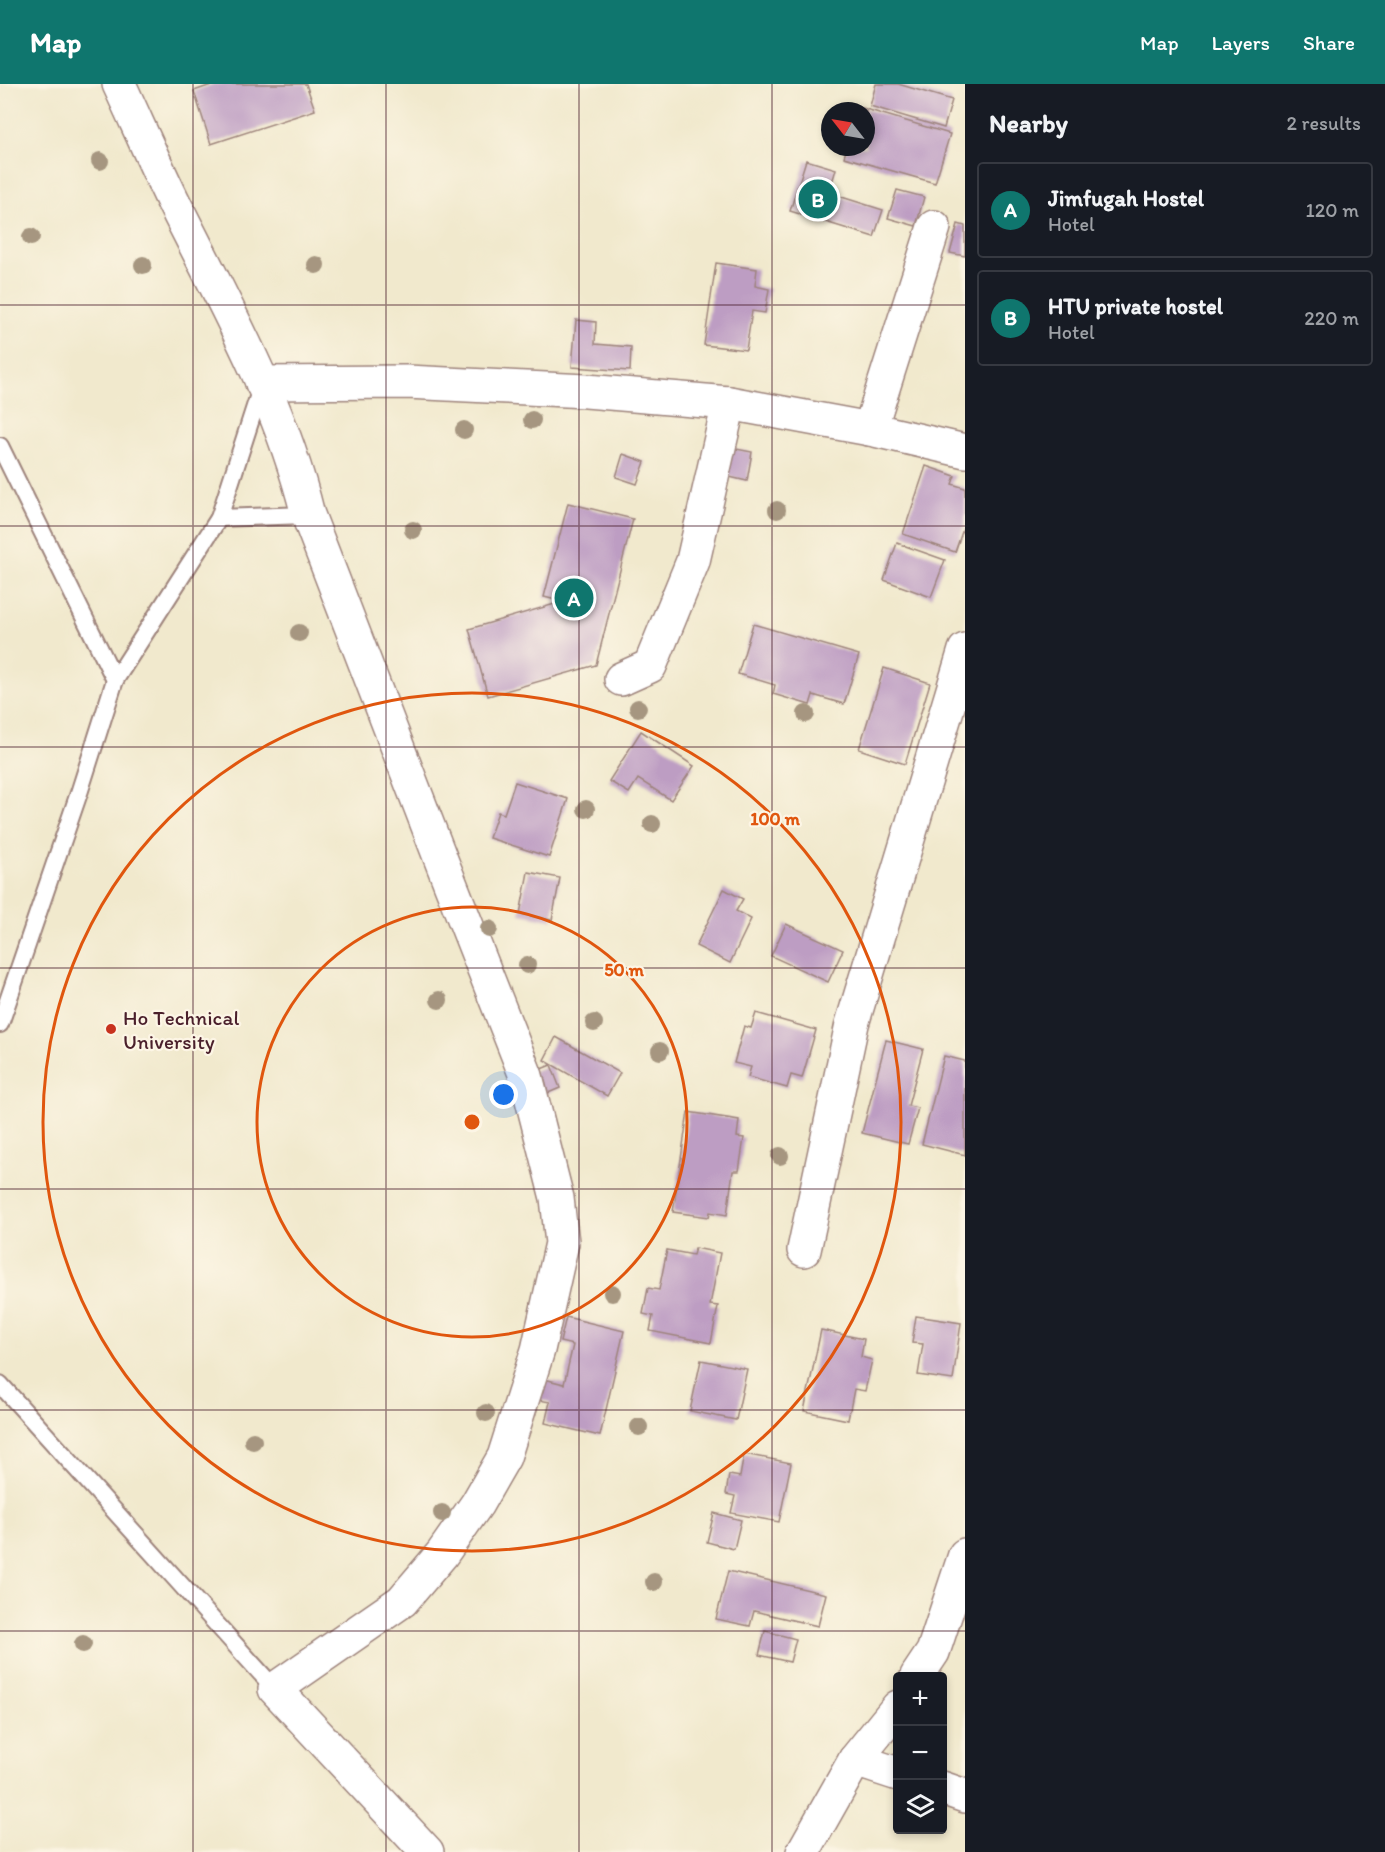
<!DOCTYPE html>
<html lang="en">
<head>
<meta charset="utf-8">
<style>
  :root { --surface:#171b24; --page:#20242c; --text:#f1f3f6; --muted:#9ea1a6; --line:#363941; --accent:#0f766e }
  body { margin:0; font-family:Itim,sans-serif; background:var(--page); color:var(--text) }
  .controls { position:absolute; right:18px; bottom:18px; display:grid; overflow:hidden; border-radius:6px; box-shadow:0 3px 9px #0003 }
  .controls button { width:54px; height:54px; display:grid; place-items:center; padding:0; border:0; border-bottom:2px solid var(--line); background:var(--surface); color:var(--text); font:30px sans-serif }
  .compass { position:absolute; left:821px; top:18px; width:54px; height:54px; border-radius:50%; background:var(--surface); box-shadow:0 3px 9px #0003; rotate:301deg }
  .you { position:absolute; left:504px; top:1011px; width:21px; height:21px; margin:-15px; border:4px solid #fff; border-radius:50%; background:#1a73e8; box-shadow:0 0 0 9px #1a73e833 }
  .badge { display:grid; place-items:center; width:39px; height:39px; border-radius:50%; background:var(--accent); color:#fff; font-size:20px; font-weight:700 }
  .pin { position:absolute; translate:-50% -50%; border:3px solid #fff; box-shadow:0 2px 6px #0006 }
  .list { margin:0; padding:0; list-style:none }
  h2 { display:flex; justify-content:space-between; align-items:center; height:78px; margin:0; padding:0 24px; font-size:26px }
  h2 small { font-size:20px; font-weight:400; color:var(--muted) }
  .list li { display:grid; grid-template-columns:39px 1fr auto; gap:18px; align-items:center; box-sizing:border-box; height:96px; margin:0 12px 12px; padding:0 12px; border:2px solid var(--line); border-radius:6px }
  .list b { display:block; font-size:22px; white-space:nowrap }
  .list p { margin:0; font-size:20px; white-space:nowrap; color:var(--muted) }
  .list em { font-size:20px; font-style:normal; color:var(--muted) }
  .icon { flex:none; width:33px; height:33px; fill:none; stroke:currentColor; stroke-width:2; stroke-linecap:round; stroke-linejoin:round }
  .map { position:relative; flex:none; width:965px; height:1768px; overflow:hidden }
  header { display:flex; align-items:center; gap:36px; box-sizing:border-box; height:84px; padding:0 30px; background:var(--accent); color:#fff }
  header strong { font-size:28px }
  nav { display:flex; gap:33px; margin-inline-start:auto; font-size:21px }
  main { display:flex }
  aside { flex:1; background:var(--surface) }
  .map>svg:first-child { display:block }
</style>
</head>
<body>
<header>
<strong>Map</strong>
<nav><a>Map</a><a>Layers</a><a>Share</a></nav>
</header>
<main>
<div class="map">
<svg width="965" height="1768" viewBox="0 0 965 1768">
  <rect width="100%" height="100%" fill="#fcf5e5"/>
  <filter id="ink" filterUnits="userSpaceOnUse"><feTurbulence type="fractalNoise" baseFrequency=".0167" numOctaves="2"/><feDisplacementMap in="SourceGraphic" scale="12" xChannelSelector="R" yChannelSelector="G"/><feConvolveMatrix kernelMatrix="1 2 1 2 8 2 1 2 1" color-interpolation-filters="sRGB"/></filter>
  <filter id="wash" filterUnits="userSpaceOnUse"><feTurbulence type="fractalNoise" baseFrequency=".008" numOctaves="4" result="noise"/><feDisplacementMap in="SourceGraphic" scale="24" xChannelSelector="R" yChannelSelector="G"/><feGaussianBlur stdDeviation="1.35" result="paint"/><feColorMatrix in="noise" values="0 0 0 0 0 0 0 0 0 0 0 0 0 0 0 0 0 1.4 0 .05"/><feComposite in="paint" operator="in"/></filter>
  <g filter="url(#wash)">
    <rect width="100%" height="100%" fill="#f1e9cd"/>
    <g id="blocks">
      <g fill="#bd9dc3">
        <polygon points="214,0 306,0 315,26 211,60 194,7"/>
        <polygon points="876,0 898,0 952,16 944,44 870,22"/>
        <polygon points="859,23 950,50 935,99 844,73 847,63 866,63 866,27 858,27"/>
        <polygon points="806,76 836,85 829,109 883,126 874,153 790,127"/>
        <polygon points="897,106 924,113 916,142 888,134"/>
        <polygon points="958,140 965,142 965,172 950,169"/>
        <polygon points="716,179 757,185 755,202 769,205 765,229 752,227 746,266 704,261"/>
        <polygon points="576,236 596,238 595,260 631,263 630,287 572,283"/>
        <polygon points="731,364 752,368 747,397 725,392"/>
        <polygon points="623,370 645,378 637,400 616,393"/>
        <polygon points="926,382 955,392 952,400 965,404 965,439 955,468 903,450"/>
        <polygon points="568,419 633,435 596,581 488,612 469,545 555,520 556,516 544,513"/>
        <polygon points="897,459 945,476 931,513 884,496"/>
        <polygon points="753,540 859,571 844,620 813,611 810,621 773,610 775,601 738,590"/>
        <polygon points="884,584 930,599 905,680 859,665"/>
        <polygon points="641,647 694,682 671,716 638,695 629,709 609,697"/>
        <polygon points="515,698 568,715 549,773 489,754 498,728 504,730"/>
        <polygon points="528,788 560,794 552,836 520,830"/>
        <polygon points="724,805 743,815 736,827 751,835 730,879 696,862"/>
        <polygon points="786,840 843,866 828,898 771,872"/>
        <polygon points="756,929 816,946 802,994 791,991 787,1004 748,993 751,983 734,979 744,942 751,944"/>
        <polygon points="556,953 620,989 607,1012 544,976"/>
        <polygon points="886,956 923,965 908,1022 918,1024 908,1060 862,1049"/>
        <polygon points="944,972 965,977 965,1071 922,1060"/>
        <polygon points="551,981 560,1004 541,1012 531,989"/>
        <polygon points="688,1028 739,1036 737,1053 744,1054 739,1087 733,1087 727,1131 710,1128 709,1133 673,1128"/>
        <polygon points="695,1164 720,1169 710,1221 718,1222 711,1259 650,1247 653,1232 643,1230 648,1204 659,1206 667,1166 693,1171"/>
        <polygon points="916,1232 961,1239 953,1296 918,1291 923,1260 912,1259"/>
        <polygon points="566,1233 624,1247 600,1352 545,1339 550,1318 539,1316 544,1295 564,1300 573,1261 560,1258"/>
        <polygon points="821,1246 864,1255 861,1273 872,1276 865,1307 854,1305 848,1336 804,1327"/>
        <polygon points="701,1276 747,1285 736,1336 690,1327"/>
        <polygon points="744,1370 791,1379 779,1438 731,1429 735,1412 726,1410 729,1391 740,1393"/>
        <polygon points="714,1429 741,1436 734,1465 707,1458"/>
        <polygon points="728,1487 826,1510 818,1542 754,1527 750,1542 716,1535"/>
        <polygon points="765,1547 796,1555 790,1578 759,1571"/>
      </g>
    </g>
  </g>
  <g filter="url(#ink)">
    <use href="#blocks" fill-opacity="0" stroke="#9e847c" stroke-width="1.5"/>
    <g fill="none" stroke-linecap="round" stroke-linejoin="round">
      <g stroke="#9e847c" stroke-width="20">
        <g id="lane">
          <polyline points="0,362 115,596 80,706 0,940"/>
          <polyline points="219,434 308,431"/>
          <polyline points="115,596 219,434 262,301"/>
          <polyline points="0,1300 275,1605"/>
        </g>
      </g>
      <g stroke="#9e847c" stroke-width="36">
        <g id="street">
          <path d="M119,0c18,39 35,78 54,117 51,102 108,202 135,314l135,350 83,211 31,122 5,45 -24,107 -34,107 -27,47 -35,50 -40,47 -127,88 152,163"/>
          <polyline points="262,299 407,298 586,307 729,319 870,345 965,367"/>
          <polyline points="870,345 934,143"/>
          <polyline points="621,595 650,582 693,477 729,319"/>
          <polyline points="804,1166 852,940 965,566"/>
          <polyline points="917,1592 933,1568 965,1471"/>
          <polyline points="855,1676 898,1690"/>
          <polyline points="942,1704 965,1712"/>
          <polyline points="803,1768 855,1676 898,1623"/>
        </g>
      </g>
      <use href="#lane" stroke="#fff" stroke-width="16"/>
      <use href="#street" stroke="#fff" stroke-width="33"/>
    </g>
    <g fill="#a69680">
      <circle cx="100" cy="77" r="9"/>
      <circle cx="31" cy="153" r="9"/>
      <circle cx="143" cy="181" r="9"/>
      <circle cx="316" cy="181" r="9"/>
      <circle cx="532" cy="336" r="9"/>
      <circle cx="464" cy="346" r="9"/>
      <circle cx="777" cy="426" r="9"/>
      <circle cx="413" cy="446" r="9"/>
      <circle cx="299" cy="549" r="9"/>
      <circle cx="638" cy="624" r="9"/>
      <circle cx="806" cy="630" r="9"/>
      <circle cx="586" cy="725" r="9"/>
      <circle cx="652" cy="740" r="9"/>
      <circle cx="489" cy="845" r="9"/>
      <circle cx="527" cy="881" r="9"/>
      <circle cx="439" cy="916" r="9"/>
      <circle cx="594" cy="939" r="9"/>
      <circle cx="660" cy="967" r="9"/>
      <circle cx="780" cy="1072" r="9"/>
      <circle cx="612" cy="1209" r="9"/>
      <circle cx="486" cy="1329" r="9"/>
      <circle cx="639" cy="1343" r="9"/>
      <circle cx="253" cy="1357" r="9"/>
      <circle cx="442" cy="1429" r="9"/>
      <circle cx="654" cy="1498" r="9"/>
      <circle cx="83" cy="1560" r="9"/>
    </g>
  </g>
  <path fill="none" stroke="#4a1f2b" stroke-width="1.5" stroke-opacity="0.55" d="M193,0v1768M386,0v1768M579,0v1768M772,0v1768M0,221h965M0,442h965M0,663h965M0,884h965M0,1105h965M0,1326h965M0,1547h965"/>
  <g fill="none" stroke="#e0560e" stroke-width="3">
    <circle cx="472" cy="1038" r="215"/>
    <circle cx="472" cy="1038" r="429"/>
  </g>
  <circle fill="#c8321e" stroke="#fcf5e5" stroke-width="2" cx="111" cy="945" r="6"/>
  <g text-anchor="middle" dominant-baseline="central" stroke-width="4.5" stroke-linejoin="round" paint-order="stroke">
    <g font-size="21" fill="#4a1f2b" stroke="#fcf5e5" text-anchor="start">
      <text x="123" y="933">Ho Technical<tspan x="123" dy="24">University</tspan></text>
    </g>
  </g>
  <circle cx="472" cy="1038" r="9" fill="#e0560e" stroke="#fcf5e5" stroke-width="3"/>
  <g font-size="18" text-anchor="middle" font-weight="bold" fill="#e0560e" stroke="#fcf5e5" stroke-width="4.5" stroke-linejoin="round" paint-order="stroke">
    <text x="775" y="741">100 m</text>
    <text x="624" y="892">50 m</text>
  </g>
</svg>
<div class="controls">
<button>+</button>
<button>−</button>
<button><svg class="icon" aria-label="layers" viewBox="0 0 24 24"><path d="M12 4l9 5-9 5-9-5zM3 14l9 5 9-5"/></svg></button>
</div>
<svg class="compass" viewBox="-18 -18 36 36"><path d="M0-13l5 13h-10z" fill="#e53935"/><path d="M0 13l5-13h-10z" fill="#9ea1a6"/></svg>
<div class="you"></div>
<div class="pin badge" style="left:574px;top:514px">A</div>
<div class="pin badge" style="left:818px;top:115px">B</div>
</div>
<aside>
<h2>Nearby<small>2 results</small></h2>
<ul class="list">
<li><span class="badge">A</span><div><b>Jimfugah Hostel</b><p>Hotel</p></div><em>120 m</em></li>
<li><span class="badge">B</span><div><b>HTU private hostel</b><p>Hotel</p></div><em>220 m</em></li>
</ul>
</aside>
</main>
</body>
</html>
